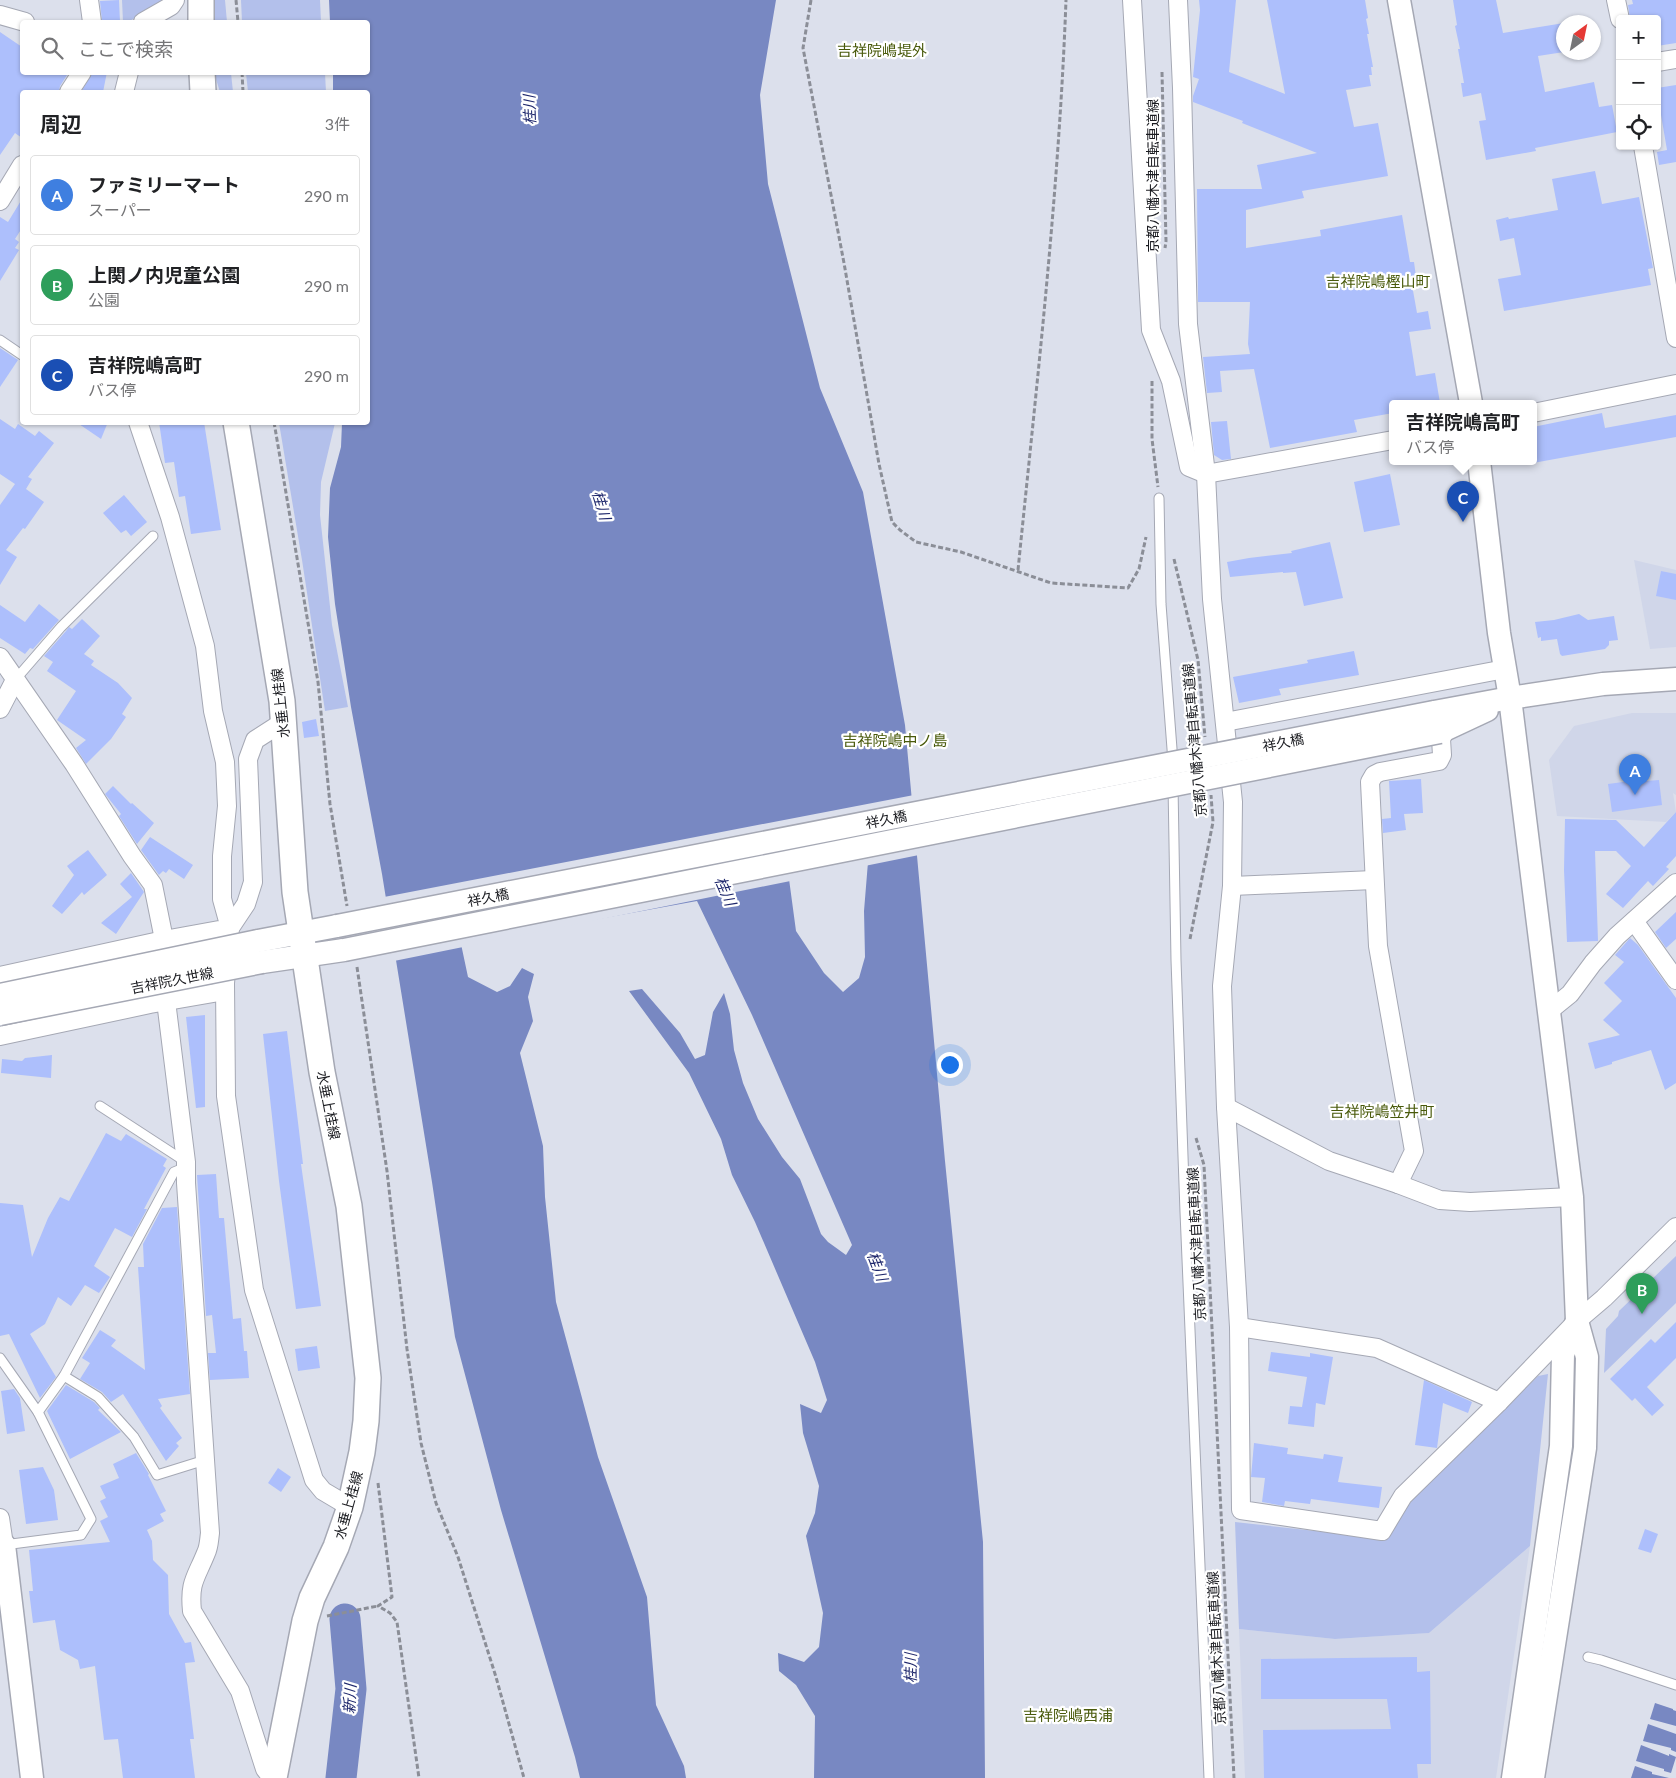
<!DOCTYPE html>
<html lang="ja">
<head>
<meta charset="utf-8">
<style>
  :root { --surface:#fff; --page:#f6f6f6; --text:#202124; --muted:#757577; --line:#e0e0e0; --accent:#2563eb }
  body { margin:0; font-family:Lato,"Noto Sans JP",sans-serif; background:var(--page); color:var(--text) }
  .controls { position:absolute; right:15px; top:15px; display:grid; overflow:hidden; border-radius:5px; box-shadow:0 1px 4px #0004 }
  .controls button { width:45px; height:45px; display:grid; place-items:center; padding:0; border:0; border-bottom:1px solid var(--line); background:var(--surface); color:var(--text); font:25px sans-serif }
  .compass { position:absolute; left:1556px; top:15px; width:45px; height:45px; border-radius:50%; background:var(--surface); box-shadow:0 1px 4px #0004; rotate:33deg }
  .you { position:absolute; left:949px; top:1064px; width:18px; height:18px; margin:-12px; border:4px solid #fff; border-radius:50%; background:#1a73e8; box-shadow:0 0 0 8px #1a73e833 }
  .badge { display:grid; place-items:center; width:32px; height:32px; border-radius:50%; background:var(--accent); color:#fff; font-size:16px; font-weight:700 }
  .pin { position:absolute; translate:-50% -41px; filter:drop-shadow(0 1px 2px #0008) }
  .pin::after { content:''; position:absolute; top:26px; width:18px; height:15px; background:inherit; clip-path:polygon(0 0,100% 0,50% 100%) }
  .popup { position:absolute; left:1389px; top:400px; width:148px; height:65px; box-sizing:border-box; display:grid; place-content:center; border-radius:5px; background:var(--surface); filter:drop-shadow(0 1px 4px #0005); font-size:16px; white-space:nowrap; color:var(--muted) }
  .popup b { font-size:19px; color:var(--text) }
  .popup::after { content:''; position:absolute; left:50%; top:100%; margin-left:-10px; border:10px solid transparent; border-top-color:var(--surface) }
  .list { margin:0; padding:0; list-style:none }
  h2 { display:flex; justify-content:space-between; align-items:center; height:65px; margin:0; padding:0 20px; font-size:21px }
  h2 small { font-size:16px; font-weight:400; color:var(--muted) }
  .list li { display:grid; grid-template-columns:32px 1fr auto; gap:15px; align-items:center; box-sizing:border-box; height:80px; margin:0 10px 10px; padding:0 10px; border:1px solid var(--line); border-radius:5px }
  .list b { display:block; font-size:19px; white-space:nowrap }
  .list p { margin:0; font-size:16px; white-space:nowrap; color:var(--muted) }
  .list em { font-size:16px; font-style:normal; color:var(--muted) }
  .icon { flex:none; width:28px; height:28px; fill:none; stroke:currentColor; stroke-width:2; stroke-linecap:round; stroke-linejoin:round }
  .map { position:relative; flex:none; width:1676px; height:1778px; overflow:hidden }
  .search { position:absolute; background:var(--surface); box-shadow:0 1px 4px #0004; left:20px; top:20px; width:350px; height:55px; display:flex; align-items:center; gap:12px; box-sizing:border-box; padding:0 18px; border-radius:5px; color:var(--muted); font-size:19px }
  .panel { position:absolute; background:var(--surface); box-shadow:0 1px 4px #0004; left:20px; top:90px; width:350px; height:335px; border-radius:5px }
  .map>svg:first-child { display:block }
</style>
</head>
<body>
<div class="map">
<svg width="1676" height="1778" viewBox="0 0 1676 1778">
  <rect width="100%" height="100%" fill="#dce0ec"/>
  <g fill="#d0d6e9">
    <polygon points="1634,560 1676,570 1676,647 1650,649"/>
    <polygon points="1632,713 1676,713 1676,795 1673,793 1676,812 1666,822 1557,816 1549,760 1574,726"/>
    <polygon points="1530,1546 1496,1778 1245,1778 1239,1629 1335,1639 1429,1633"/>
  </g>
  <g fill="#b3c0eb">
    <polygon points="122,0 163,0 160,3 128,22 123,22"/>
    <polygon points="207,0 225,0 227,22 207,22"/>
    <polygon points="241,0 320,0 321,22 242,22"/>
    <polygon points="214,73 231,73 233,92 220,92"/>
    <polygon points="246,73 325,73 326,92 248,92"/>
    <polygon points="279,423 335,423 321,482 320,515 332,625 348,707 325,711 302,560"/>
    <polygon points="1676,1256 1676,1303 1604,1373 1606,1329 1618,1316 1619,1311"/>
    <polygon points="1548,1374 1530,1546 1429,1633 1335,1639 1239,1629 1235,1522 1388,1539 1396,1523 1415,1496 1538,1376"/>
  </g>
  <g fill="#7888c2" fill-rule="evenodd">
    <path d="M329,0h447l-16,95 8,89 52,204 43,104 42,233 40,436 38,381 2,236h-171l1,-62 -19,-31 -17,-14 -1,-18 26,9 15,-15 4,-34 -17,-77 9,-23 4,-27 -16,-53 -3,-29 21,9 6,-13 -12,-38 -60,-140 -23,-47 -11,-36 -32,-66 -60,-82 13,-2 38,44 15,26 10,-4 8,-43 11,-19 6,21 4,36 9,33 15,36 24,38 18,22 21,55 7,8 18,13 6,-10 -100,-230 -55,-114 -236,43 7,33 29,15 13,-6 12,-18 12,6 -6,23 5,24 -13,32 23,93 2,51 11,105 42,155 49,140 9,108 28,61 2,12h-106l-5,-21 -74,-247 -46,-173 -23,-155 -50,-308 -31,-167 -16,-103 -7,-67 2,-49 11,-41 1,-24 26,-1v-330h-35v-19l35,-1v-50h-38zM868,862l-4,49 1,46 -6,21 -16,14 -19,-19 -28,-42 -7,-52z"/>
    <polygon points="1655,1703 1673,1709 1673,1710 1676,1711 1676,1726 1650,1719"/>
    <polygon points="1648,1724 1676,1734 1676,1752 1671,1750 1671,1748 1643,1741"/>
    <polygon points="1641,1745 1669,1756 1669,1754 1676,1757 1671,1773 1664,1771 1664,1769 1636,1761"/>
    <polygon points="1635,1766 1652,1772 1652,1774 1669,1778 1631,1778"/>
  </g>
  <polygon fill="#dce0ec" points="914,795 919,855 394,961 384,897"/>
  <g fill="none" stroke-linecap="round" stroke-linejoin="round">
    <polyline stroke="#7888c2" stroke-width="31" points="341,1778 351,1689 345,1619"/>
  </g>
  <g fill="#adbffc">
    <polygon points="119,0 120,22 102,22 100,1"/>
    <polygon points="1199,0 1236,0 1229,72 1285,94 1267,0 1365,0 1368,18 1366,19 1369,34 1367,34 1373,67 1371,67 1372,75 1369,75 1371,86 1346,90 1354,127 1378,123 1388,176 1302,191 1304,198 1246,210 1246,248 1321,236 1320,230 1402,215 1410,262 1414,262 1417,284 1412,285 1417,313 1428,311 1431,329 1409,332 1416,376 1435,373 1440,403 1393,403 1393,413 1354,420 1357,432 1270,448 1254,369 1220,371 1222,392 1207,393 1203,357 1250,354 1248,344 1250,302 1198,302 1197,189 1262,189 1257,165 1317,153 1242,123 1243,121 1193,102 1193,96 1199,79 1193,77 1200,10"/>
    <polygon points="1453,0 1496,0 1503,33 1564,23 1564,52 1538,56 1545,92 1594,82 1599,107 1612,105 1617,132 1535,148 1536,151 1486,160 1479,121 1486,120 1481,93 1463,97 1461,83 1464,83 1458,49 1460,49 1455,26 1457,25"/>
    <polygon points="1632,0 1676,0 1676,43 1657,46 1657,19 1630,19 1628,5 1633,4"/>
    <polygon points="0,32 22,47 22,72 69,72 60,86 59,92 22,92 22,138 15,133 0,155"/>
    <polygon points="93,72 107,72 103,92 81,92"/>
    <polygon points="1676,85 1676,162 1659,165 1657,152 1667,150 1660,109 1657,109 1657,88"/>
    <polygon points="1595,171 1602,204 1639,197 1653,268 1648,269 1651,285 1504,311 1498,279 1521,275 1514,238 1500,241 1496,220 1508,217 1509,219 1558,210 1552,179"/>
    <polygon points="22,199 22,228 15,239 19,242 15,248 19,250 0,281 0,217 8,222"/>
    <polygon points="0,348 18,360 0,387"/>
    <polygon points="1602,413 1605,428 1676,415 1676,437 1533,463 1533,427"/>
    <polygon points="0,419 15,429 18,424 35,436 39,431 54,443 28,477 32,479 26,489 44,502 25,529 23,528 6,550 17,557 0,585 0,505 15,484 0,474"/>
    <polygon points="1227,421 1231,459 1222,460 1214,455 1211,422"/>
    <polygon points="76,422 108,422 101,439"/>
    <polygon points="159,422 204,422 221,530 191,534 185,496 179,497 174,462 165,463"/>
    <polygon points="1390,474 1400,525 1364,532 1354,482"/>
    <polygon points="124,495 147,522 131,536 126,530 121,533 103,513"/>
    <polygon points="1330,542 1343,598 1304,606 1296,572 1283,573 1283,572 1230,577 1227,562 1249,558 1292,553 1291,551"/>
    <polygon points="1661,571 1676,574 1676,600 1656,596"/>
    <polygon points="39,604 59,620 33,649 30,648 25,654 0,638 0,605 25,622"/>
    <polygon points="1579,614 1588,620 1614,616 1618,640 1609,641 1609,645 1605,649 1562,656 1560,654 1557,639 1541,641 1541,637 1538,638 1535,622 1554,620"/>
    <polygon points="82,619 100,636 84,654 94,661 91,665 118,683 132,698 122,714 126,717 111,739 86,764 76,748 86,740 57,720 76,691 47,671 53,662 44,656 66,631 69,627 72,629"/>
    <polygon points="1354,651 1359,675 1279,689 1281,695 1239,703 1233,677 1308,663 1307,660"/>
    <polygon points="316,719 319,736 304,738 302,722"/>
    <polygon points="1421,779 1423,813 1404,814 1406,830 1383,833 1382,819 1391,818 1389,781"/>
    <polygon points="1645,779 1646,781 1659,780 1662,805 1612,812 1608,784"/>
    <polygon points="113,786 131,804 132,803 154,823 137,844 119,816 121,814 105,794"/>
    <polygon points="1676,812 1676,856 1666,867 1669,869 1653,886 1648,881 1623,908 1606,894 1631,866 1616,851 1595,851 1598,941 1567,942 1564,870 1565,819 1616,820 1644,847"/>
    <polygon points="150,837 193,865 184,879 169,869 166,873 163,871 159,875 141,850"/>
    <polygon points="88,850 107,875 84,895 82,892 62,914 52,906 74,875 67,866"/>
    <polygon points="131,873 144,892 116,934 101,923 132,897 120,884"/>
    <polygon points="1676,912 1676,939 1666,948 1655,932"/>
    <polygon points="1630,938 1638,945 1676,998 1676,1083 1665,1090 1651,1050 1612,1062 1612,1064 1595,1069 1588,1043 1620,1035 1603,1020 1622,1001 1604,983 1624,962 1615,955"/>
    <polygon points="205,1015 205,1107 196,1108 186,1017"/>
    <polygon points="287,1031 303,1164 301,1164 321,1306 296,1309 279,1181 263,1034"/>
    <polygon points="52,1055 51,1078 1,1073 2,1059 22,1061 25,1058"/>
    <polygon points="106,1133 121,1141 126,1134 167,1159 163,1166 166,1168 144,1209 147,1209 132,1237 115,1228 94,1266 110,1277 99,1293 85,1285 71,1306 58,1297 45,1324 30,1334 56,1377 40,1398 9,1334 0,1336 0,1203 23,1205 32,1257 48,1218 60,1197 69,1201"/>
    <polygon points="216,1174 219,1218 224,1218 233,1319 241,1318 244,1351 247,1351 249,1378 210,1380 208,1353 216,1353 212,1315 206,1316 197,1175"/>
    <polygon points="177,1207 190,1394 158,1399 162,1406 160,1408 182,1438 176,1443 179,1446 166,1461 123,1394 111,1402 102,1392 80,1379 90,1363 82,1358 100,1330 116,1340 111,1346 145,1370 138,1267 144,1267 143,1244 162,1208"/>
    <polygon points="1676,1322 1676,1358 1647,1387 1664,1405 1652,1416 1635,1398 1632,1401 1610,1379 1651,1339 1655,1343"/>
    <polygon points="317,1346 320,1368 298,1371 295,1349"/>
    <polygon points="1271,1352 1310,1357 1310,1353 1333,1357 1325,1405 1316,1403 1314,1427 1288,1424 1290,1406 1302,1407 1307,1377 1268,1371"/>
    <polygon points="1424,1380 1472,1402 1468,1413 1443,1403 1437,1448 1415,1445"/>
    <polygon points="66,1385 94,1402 100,1408 98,1410 121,1432 70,1459 47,1411"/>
    <polygon points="14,1389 20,1398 25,1431 7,1434 1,1391"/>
    <polygon points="1254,1443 1288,1448 1287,1454 1323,1459 1324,1454 1343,1457 1338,1482 1382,1487 1379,1508 1311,1499 1310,1504 1285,1501 1284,1506 1262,1502 1265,1478 1251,1477"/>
    <polygon points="136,1453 149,1474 148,1475 166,1511 160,1514 164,1521 147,1530 152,1541 153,1560 168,1575 169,1614 185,1643 191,1642 195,1662 185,1663 194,1739 190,1739 195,1778 123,1778 118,1739 104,1740 95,1666 80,1669 78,1660 60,1650 55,1620 33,1623 29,1591 33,1591 29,1550 110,1542 100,1521 108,1517 100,1501 106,1498 100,1486 119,1478 113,1464"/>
    <polygon points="43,1467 54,1490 58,1520 26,1524 19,1470"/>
    <polygon points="278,1468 291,1477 281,1492 268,1483"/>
    <polygon points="1645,1529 1658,1534 1651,1553 1638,1549"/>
    <polygon points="1417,1657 1417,1672 1430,1671 1431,1764 1417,1764 1418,1778 1264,1778 1263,1730 1391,1729 1387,1699 1261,1699 1261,1659"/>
  </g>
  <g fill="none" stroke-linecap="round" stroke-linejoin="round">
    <g stroke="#a5a8b4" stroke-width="11">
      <g id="service">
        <polyline points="0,340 22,355"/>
        <polyline points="1159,498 1161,604 1173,762"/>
        <polyline points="15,680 61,627 153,536"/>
        <polyline points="1173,785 1176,960 1185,1212 1209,1778"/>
        <polyline points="100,1106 186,1162"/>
        <polyline points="0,1358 38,1412 91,1519 81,1535 4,1545"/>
        <polyline points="64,1376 98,1397 134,1437 157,1475 205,1460"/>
        <polyline points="38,1412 64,1376 174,1172 186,1167"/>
        <polyline points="1588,1657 1601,1660 1676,1685"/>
      </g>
    </g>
    <g stroke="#a5a8b4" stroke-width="20">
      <g id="minor">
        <polyline points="89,0 92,22"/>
        <polyline points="1132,0 1151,330 1171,381 1189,467 1206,474 1393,440"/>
        <polyline points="1178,0 1182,88 1188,324 1206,474 1212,599 1233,802 1232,886 1222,986 1226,1107 1239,1327 1241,1510 1382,1531 1403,1496 1499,1402 1577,1321 1604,1298 1676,1227"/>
        <polyline points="1616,0 1620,19"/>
        <polyline points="0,15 25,22"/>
        <polyline points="143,22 171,6 175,0"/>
        <polyline points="1657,62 1676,59"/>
        <polyline points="69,92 82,72"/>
        <polyline points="124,92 129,72"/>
        <polyline points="1643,146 1676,338"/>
        <polyline points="0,201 22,165"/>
        <polyline points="1533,413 1676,384"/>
        <polyline points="0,657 74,764 132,856 153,885 176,999"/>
        <polyline points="0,709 15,680"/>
        <polyline points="283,722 255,740 248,759 253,882 246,904 230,928 225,983 226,1096 254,1290 314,1480 323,1491 350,1507"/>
        <polyline points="1225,722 1505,669"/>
        <polyline points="1232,886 1374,880"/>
        <polyline points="1634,921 1676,980"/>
        <polyline points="0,976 164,940 230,928 222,899 222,856 227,806 225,762 213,711 205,646 170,517 138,422"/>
        <path d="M166,1001l20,161v21l24,350c-1,7 -1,14 -4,20 -10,25 -17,29 -14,58l48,80 25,78 7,9"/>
        <polyline points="1549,1011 1570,994 1593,963 1617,936 1676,883"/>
        <polyline points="0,1036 150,1004 225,991"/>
        <polyline points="1226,1107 1329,1161 1398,1184 1440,1200 1470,1202 1572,1197"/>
        <polyline points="1398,1184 1414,1151 1378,946 1370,782 1374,775 1380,772 1439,761 1442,755 1441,739 1445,731"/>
        <polyline points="1239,1327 1377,1348 1499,1402"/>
        <polyline points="0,1518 4,1545"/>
      </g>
    </g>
    <g stroke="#a5a8b4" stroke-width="25">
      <g id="tertiary">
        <polyline points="1399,0 1471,403"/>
        <polyline points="1479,461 1499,633 1510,698 1572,1197 1577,1321 1587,1357 1585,1448 1533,1778"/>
        <polyline points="1434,712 1510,698 1603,684 1676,679"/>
        <polyline points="1440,732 1487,710"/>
        <polyline points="258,941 337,926"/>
        <polyline points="262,962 344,950"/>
        <polyline points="0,1546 4,1545 32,1778"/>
        <polyline points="1513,1778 1561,1446 1563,1354 1577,1321"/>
      </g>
    </g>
    <g stroke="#a5a8b4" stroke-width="28">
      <g id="secondary">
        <polyline points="201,0 201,22"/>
        <polyline points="202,72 203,92"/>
        <polyline points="236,422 282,701 295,892 322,1072 349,1206 368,1378 366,1421 362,1452 350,1507 336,1547 312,1598 305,1621 274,1778"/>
      </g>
    </g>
    <g stroke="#8b8e97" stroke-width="3" stroke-dasharray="5 2.5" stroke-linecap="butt">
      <polyline points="236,0 238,22"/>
      <polyline points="811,0 803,48 844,263 879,464 892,522 900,530 916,542 961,552 1051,583 1128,588 1139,569 1146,537"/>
      <polyline points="242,72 243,92"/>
      <polyline points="1162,72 1166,241 1165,248"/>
      <polyline points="1152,381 1152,439 1158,487"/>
      <polyline points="274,422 318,682 330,804 347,906"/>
      <polyline points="1174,559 1198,660 1205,737"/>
      <path d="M1018,570c19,-189 41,-379 48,-570"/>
      <polyline points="1190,939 1213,822 1211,795"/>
      <polyline points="357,967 387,1171 407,1349 421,1443 436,1503 458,1557 496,1677 524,1778"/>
      <polyline points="1196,1138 1204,1165 1234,1778"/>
      <polyline points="378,1483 392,1597 378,1606 390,1613 397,1622 419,1778"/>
      <polyline points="327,1616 378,1606"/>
    </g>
    <use href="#service" stroke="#fff" stroke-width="9"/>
    <use href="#minor" stroke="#fff" stroke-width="18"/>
    <use href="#tertiary" stroke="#fff" stroke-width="22"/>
    <use href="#secondary" stroke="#fff" stroke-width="25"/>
    <g stroke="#a5a8b4" stroke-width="25" stroke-linecap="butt">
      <g id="tertiary-bridge">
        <polyline points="337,926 1434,712"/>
        <polyline points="344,950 1440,732"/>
        <polyline points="0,995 258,941"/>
        <polyline points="0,1014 262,962"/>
      </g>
    </g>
    <use href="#tertiary-bridge" stroke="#fff" stroke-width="22"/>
  </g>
  <g text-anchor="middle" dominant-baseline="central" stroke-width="4.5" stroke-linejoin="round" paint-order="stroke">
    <g font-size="14" fill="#1a1b20" stroke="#fff">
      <text transform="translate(1152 176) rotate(-90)">京都八幡木津自転車道線</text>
      <text transform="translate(280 703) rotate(-96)">水垂上桂線</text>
      <text transform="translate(1194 740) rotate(-95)">京都八幡木津自転車道線</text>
      <text transform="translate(1283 742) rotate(-11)">祥久橋</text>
      <text transform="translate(886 819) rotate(-11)">祥久橋</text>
      <text transform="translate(488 897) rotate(-11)">祥久橋</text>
      <text transform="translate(172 980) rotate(-11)">吉祥院久世線</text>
      <text transform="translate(329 1105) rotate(79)">水垂上桂線</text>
      <text transform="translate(1196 1244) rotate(-93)">京都八幡木津自転車道線</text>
      <text transform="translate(348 1505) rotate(-74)">水垂上桂線</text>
      <text transform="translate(1216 1648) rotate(-93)">京都八幡木津自転車道線</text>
    </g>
    <g font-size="15" fill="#495a0b" stroke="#fff">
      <text x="882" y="50">吉祥院嶋堤外</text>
      <text x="1378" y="281">吉祥院嶋樫山町</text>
      <text x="895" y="740">吉祥院嶋中ノ島</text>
      <text x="1382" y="1111">吉祥院嶋笠井町</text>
      <text x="1068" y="1715">吉祥院嶋西浦</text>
    </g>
    <g font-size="15" font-style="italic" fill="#1e276c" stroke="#fff">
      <text transform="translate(529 110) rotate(-92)">桂川</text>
      <text transform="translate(602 505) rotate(73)">桂川</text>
      <text transform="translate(726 891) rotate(67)">桂川</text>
      <text transform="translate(878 1266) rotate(69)">桂川</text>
      <text transform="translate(910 1668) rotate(-90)">桂川</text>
      <text transform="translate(349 1699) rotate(-87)">新川</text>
    </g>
  </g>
</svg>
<div class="controls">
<button>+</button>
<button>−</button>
<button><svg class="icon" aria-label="locate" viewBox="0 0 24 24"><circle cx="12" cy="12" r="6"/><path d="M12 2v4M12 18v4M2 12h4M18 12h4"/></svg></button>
</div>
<svg class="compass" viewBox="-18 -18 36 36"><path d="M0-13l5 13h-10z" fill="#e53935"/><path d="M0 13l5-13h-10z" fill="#757577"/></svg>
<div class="you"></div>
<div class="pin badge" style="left:1635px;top:795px;background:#3f7fe0">A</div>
<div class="pin badge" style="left:1642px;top:1314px;background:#2e9e5b">B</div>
<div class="pin badge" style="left:1463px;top:522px;background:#1a4fb4">C</div>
<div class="popup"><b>吉祥院嶋高町</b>バス停</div>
<div class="search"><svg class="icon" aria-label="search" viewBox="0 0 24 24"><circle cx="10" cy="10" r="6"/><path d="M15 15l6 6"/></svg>ここで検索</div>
<section class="panel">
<h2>周辺<small>3件</small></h2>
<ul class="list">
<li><span class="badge" style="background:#3f7fe0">A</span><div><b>ファミリーマート</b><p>スーパー</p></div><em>290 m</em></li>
<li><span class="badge" style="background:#2e9e5b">B</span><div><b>上関ノ内児童公園</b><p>公園</p></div><em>290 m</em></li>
<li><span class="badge" style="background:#1a4fb4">C</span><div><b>吉祥院嶋高町</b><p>バス停</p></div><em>290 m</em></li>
</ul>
</section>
</div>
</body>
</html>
